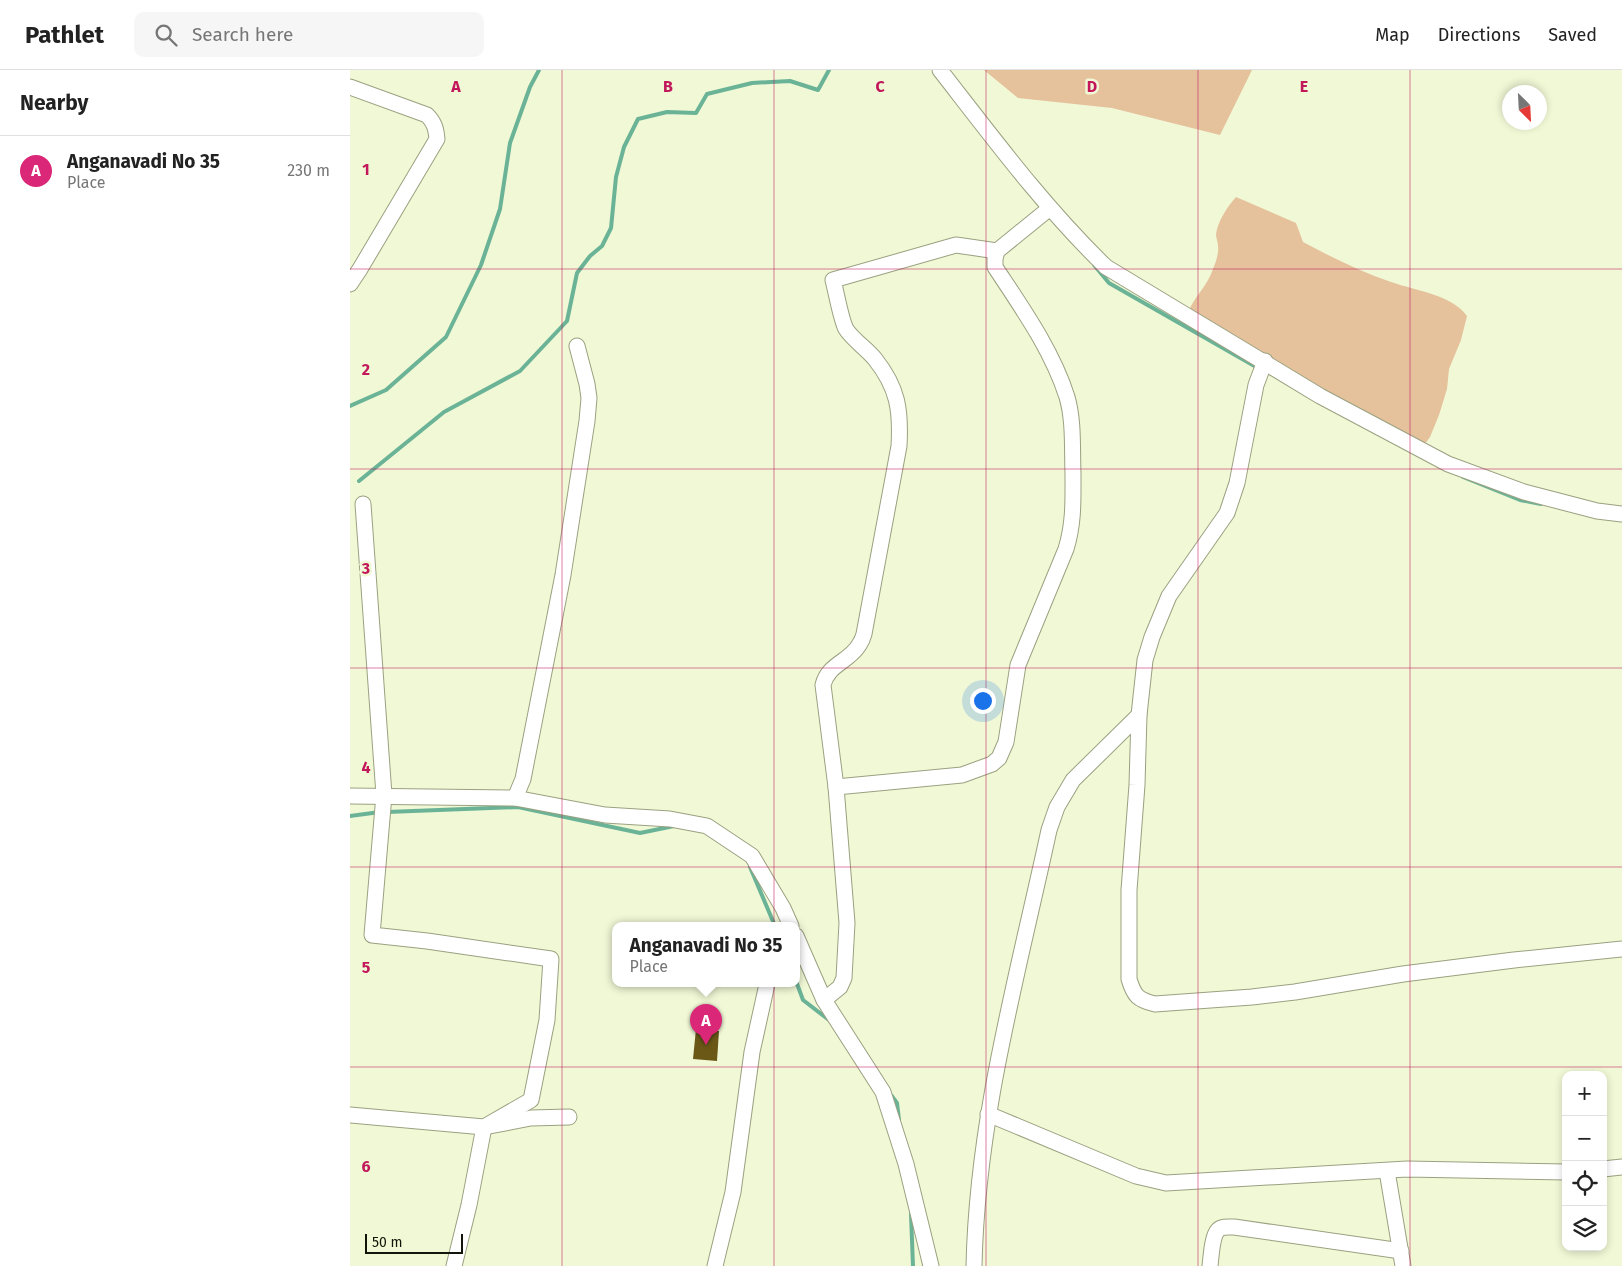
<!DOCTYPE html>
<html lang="en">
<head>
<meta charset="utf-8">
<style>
  :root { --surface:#fff; --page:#f6f6f6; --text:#222; --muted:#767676; --line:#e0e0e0; --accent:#db2777 }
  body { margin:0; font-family:"Fira Sans",sans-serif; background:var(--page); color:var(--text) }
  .controls { position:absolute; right:15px; bottom:15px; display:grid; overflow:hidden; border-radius:10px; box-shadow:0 2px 8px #0003 }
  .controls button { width:45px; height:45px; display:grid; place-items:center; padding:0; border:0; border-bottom:1px solid var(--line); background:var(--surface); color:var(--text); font:25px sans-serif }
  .compass { position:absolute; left:1152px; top:15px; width:45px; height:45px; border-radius:50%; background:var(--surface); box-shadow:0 2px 8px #0003; rotate:156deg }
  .scale { position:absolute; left:15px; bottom:12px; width:98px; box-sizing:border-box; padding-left:5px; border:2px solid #121509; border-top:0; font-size:14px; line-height:18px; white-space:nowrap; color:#121509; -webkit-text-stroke:4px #f1f8d6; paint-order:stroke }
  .you { position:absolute; left:632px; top:630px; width:18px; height:18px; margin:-12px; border:4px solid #fff; border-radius:50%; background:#1a73e8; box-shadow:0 0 0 8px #1a73e833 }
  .badge { display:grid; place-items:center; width:32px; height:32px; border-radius:50%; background:var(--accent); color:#fff; font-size:16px; font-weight:700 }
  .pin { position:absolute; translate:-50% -41px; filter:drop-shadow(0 1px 2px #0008) }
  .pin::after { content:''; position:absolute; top:26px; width:18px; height:15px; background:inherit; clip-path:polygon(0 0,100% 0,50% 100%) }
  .popup { position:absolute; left:262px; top:852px; width:188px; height:65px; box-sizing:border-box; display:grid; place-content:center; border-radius:10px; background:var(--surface); filter:drop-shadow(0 1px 4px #0005); font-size:16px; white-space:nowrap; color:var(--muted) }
  .popup b { font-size:19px; color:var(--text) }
  .popup::after { content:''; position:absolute; left:50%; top:100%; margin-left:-10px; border:10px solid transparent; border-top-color:var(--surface) }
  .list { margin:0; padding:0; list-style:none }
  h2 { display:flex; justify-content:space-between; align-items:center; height:65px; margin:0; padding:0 20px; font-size:21px }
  h2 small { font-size:16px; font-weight:400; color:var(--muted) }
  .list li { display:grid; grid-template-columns:32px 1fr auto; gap:15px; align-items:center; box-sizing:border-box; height:70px; padding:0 20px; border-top:1px solid var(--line) }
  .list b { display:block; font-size:19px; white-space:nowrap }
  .list p { margin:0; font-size:16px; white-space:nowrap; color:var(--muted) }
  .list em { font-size:16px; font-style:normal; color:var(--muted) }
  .icon { flex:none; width:28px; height:28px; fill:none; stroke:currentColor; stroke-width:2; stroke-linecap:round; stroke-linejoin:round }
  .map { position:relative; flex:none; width:1272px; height:1196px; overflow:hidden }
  header { display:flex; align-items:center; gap:30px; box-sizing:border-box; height:70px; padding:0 25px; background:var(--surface); border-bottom:1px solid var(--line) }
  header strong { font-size:24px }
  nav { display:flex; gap:28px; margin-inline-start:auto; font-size:18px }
  .search { width:350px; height:45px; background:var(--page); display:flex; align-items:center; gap:12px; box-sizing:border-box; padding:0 18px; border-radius:10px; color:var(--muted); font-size:19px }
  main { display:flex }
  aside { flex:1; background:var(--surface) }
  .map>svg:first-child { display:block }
</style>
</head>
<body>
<header>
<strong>Pathlet</strong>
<div class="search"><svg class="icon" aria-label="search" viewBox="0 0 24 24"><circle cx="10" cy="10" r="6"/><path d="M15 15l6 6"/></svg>Search here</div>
<nav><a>Map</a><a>Directions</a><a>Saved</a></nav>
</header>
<main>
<aside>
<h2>Nearby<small></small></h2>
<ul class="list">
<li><span class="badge">A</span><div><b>Anganavadi No 35</b><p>Place</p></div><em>230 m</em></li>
</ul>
</aside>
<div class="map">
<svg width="1272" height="1196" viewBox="0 0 1272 1196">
  <rect width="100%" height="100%" fill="#f1f8d6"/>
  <g fill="#e5c19c">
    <polygon points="634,0 902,0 870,65 762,38 668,28"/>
    <path d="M886,127l60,26 7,19c28,15 58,30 88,40 25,9 60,12 76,34l-6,24 -12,29 -2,20 -8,26 -9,22 -5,7 -16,-5 -221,-127c7,-16 20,-27 25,-43 3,-7 6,-16 5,-23 0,-4 -2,-8 -2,-12 2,-13 11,-27 20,-37z"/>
  </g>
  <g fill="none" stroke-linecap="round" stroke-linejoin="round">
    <g stroke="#6bb396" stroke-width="4">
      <polyline points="744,195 759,213 908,298"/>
      <polyline points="0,336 36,320 96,267 131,195 150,139 160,73 180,17 189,0"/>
      <polyline points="1113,407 1170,430 1191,434"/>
      <polyline points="9,411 94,342 170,301 217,251 227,203 240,186 252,176 261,158 266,107 274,77 288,49 317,42 346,43 357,24 402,13 440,11 468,20 479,0"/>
      <polyline points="37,742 168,737 290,763 324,756"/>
      <polyline points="0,746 30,742"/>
      <polyline points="400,797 425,856"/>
      <polyline points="446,911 453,930 479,950"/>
      <polyline points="541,1025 547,1033 549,1050"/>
      <polyline points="561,1144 563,1196"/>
    </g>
  </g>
  <polygon fill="#6b5817" points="346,959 369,961 367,991 343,989"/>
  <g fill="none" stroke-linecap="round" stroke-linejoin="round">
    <g stroke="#9aa180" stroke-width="17">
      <g id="street">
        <path d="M590,0c53,68 104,137 166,197l214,129 128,68 76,28 73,19 25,3"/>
        <path d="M0,17l77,28c7,7 9,13 10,24l-77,130 -10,15"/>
        <path d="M915,291l-9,24 -19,98 -10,30 -58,83 -17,41 -7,23 -6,55 -2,70 -8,105v89c5,17 9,21 26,25l97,-7 43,-5 108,-18 111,-14 108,-11"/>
        <polyline points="13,434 34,725 22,865 77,871 201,889 197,950 181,1030 134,1057 119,1135 104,1196"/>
        <path d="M486,717l126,-12 30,-11 7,-6 7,-16 12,-77 48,-116c8,-26 7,-49 7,-76 -1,-24 1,-52 -6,-76 -15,-47 -45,-89 -72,-130v-8l2,-8 53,-43"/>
        <polyline points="0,726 165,728 173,709 213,505 237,351 239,328 237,314 227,276"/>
        <polyline points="165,728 255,745 320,749 357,756 402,786 433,838 441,856"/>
        <polyline points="446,866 474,930 533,1022 556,1094 581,1196"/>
        <path d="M474,930l16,-13 4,-9 3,-55 -11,-136 -13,-102c5,-21 26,-23 36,-40 2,-3 4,-7 5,-11l35,-188c2,-36 -1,-58 -24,-87 -8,-10 -23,-20 -29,-30 -5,-9 -10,-38 -13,-49l123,-35 41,6"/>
        <polyline points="638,1044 786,1106 816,1113 1057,1099 1216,1102"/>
        <polyline points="0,1045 134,1057 181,1048 219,1047"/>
        <polyline points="1253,1099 1272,1097"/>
        <polyline points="1037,1101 1053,1196"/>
        <polyline points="365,1196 383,1122 402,982 417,914"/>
        <path d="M624,1196c3,-148 44,-292 75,-436l8,-23 16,-27 66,-65"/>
        <path d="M860,1196c1,-8 2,-30 8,-36 4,-4 11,-3 16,-3l167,24"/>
      </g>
    </g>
    <use href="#street" stroke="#fff" stroke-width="15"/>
  </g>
  <path fill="none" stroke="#c2185b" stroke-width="1" stroke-opacity="0.55" d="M212,0v1196M424,0v1196M636,0v1196M848,0v1196M1060,0v1196M0,199h1272M0,399h1272M0,598h1272M0,797h1272M0,997h1272"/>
  <g font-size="16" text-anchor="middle" font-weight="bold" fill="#c2185b" stroke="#f1f8d6" stroke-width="5" stroke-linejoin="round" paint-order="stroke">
    <text x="106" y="22">A</text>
    <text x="318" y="22">B</text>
    <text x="530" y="22">C</text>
    <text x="742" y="22">D</text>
    <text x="954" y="22">E</text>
    <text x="16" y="105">1</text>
    <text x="16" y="305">2</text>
    <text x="16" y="504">3</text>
    <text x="16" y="703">4</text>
    <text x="16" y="903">5</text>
    <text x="16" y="1102">6</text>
  </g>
</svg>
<div class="controls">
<button>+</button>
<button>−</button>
<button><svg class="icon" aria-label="locate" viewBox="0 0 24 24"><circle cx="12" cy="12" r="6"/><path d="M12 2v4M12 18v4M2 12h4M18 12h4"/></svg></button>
<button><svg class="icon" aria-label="layers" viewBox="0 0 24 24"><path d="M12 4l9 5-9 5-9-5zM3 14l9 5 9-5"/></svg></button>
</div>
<svg class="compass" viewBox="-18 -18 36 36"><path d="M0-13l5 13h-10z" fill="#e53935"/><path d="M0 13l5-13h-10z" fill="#767676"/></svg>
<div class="scale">50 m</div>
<div class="you"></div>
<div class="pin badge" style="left:356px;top:975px">A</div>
<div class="popup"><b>Anganavadi No 35</b>Place</div>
</div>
</main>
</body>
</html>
